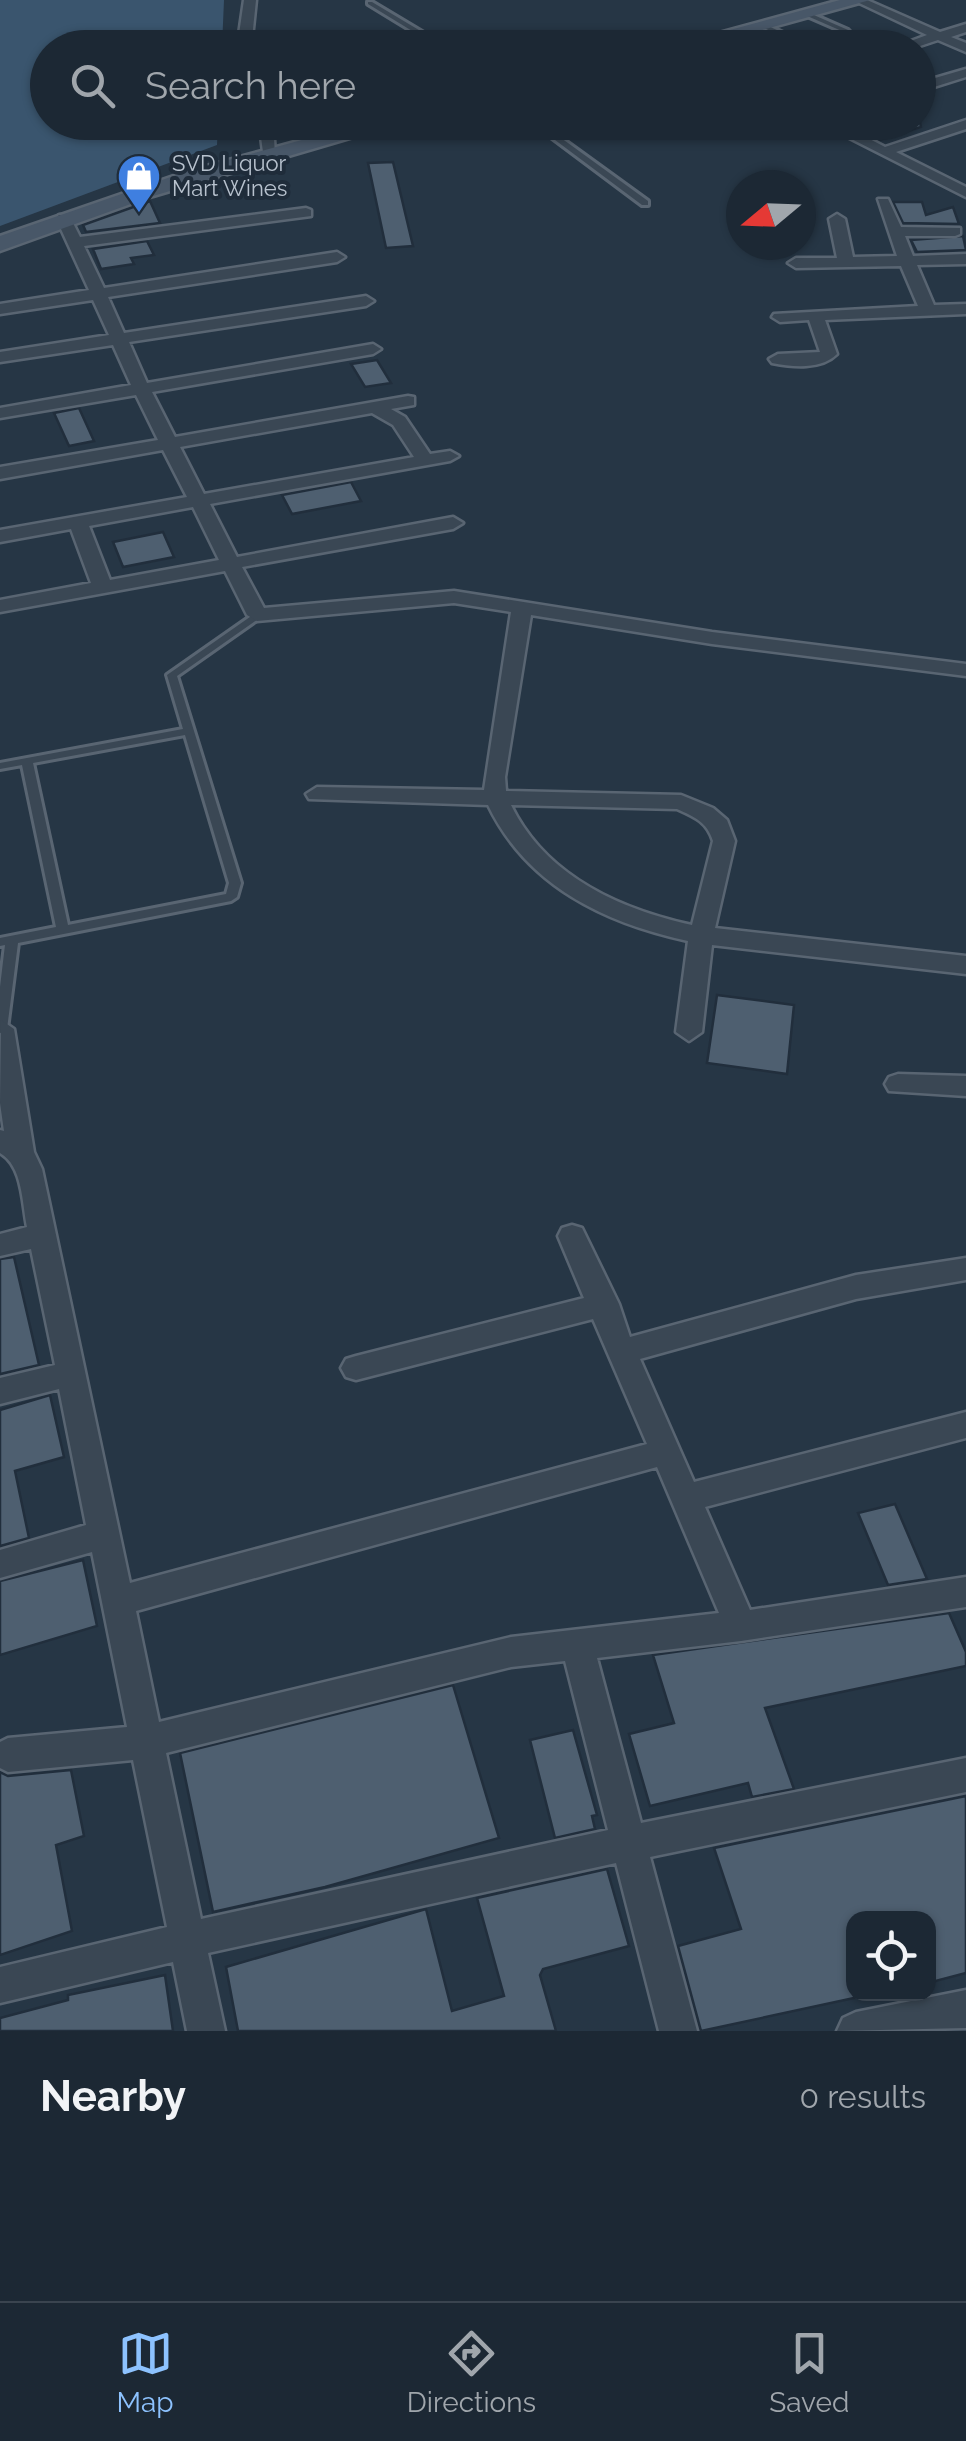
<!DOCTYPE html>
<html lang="en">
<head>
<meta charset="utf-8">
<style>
  :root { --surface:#1c2834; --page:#293440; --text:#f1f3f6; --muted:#a0a6ac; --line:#3a444f; --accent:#8dc2fe }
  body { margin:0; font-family:Raleway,sans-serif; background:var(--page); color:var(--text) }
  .controls { position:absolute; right:30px; bottom:30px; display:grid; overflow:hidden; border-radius:20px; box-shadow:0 2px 8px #0004 }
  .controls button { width:90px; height:90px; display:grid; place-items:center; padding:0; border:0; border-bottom:2px solid var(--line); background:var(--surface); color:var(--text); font:50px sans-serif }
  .compass { position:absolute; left:726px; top:170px; width:90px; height:90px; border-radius:50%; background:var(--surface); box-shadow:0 2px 8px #0004; rotate:251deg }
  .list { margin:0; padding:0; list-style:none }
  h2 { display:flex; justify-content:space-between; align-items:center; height:130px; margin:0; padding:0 40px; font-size:42px }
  h2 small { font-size:32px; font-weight:400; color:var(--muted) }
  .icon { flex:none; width:55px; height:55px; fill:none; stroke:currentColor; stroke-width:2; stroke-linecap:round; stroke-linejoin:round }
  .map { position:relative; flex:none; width:966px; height:2031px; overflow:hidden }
  .search { position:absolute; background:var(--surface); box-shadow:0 2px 8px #0004; left:30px; right:30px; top:30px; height:110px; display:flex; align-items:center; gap:25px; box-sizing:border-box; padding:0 35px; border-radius:55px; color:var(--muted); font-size:38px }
  .sheet { height:270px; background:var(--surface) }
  nav { display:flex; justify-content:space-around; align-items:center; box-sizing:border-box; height:140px; border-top:2px solid var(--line); background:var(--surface); font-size:28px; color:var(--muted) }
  nav a { display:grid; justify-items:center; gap:5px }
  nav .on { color:var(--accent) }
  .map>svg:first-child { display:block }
</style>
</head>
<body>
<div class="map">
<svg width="966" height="2031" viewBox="0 0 966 2031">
  <rect width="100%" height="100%" fill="#263645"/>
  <polygon fill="#3a556e" points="0,0 224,0 222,47 48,48 48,122 218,123 217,145 0,226"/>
  <g fill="#4e5f70" stroke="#212e3c" stroke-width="2.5">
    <polygon points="859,122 920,122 921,127 880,140 851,125"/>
    <polygon points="393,162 413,246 386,248 368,163"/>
    <polygon points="150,201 160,223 86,232 83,225"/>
    <polygon points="893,202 922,202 926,215 953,207 959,224 903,223"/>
    <polygon points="963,236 966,250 917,252 911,240"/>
    <polygon points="147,241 154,255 131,258 134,264 101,269 93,249"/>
    <polygon points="377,360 391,383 365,387 351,364"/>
    <polygon points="79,408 94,441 69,446 54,413"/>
    <polygon points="351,482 361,501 292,514 282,495"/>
    <polygon points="163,532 174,557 123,567 113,542"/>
    <polygon points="717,995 794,1005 787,1074 707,1063"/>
    <polygon points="14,1257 39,1365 0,1374 0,1259"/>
    <polygon points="50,1395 64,1457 15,1471 29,1538 0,1546 0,1410"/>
    <polygon points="895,1504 927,1579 888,1585 858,1513"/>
    <polygon points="83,1560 97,1626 0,1655 0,1581"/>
    <polygon points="949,1613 966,1652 966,1666 765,1708 794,1789 752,1797 748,1783 650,1806 629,1734 674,1723 653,1655"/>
    <polygon points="453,1685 499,1838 325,1887 213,1912 180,1753"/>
    <polygon points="573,1730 597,1815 592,1816 595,1829 555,1838 530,1740"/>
    <polygon points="71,1770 84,1836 56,1845 72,1931 0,1955 0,1772 8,1776"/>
    <polygon points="966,1796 966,1973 928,1983 928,1918 854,1918 854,1998 701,2031 678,1946 741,1929 714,1848"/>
    <polygon points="607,1869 629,1946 543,1969 540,1975 556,2031 238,2031 226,1967 426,1909 452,2011 504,1996 477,1898"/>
    <polygon points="165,1975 173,2031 0,2031 0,2018 68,2000 68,1995"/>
  </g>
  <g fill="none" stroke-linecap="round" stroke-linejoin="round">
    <g stroke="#596572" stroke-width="6">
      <g id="lane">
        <polygon points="368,2 372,2 449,48 440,48 368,4"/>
        <polygon points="807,12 848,30 849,31 844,32 805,15"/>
        <polygon points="760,24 764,24 813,47 806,48 760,26"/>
        <polygon points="531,122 539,122 648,201 648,205 642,205"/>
        <path d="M257,612l4,1v4l-84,59 64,207 -4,14 -6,4 -213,42 -11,86 -2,3 -5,1v-46l5,-42 -5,1v-8l56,-11 -34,-162 -22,4v-6l183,-34 -16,-54zM185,735l44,148 -3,11 -158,31 -35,-162z"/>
      </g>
    </g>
    <g stroke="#596572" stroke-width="5">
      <g id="street">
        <polygon points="244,0 256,0 251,48 237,48"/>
        <polygon points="853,0 867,0 940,32 966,24 966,32 951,37 966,43 966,52 938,40 914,48 892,48 927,35"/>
        <polygon points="966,69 966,77 918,92 918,83"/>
        <polygon points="966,120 966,129 896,152 966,187 966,197 818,122 837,122 885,147"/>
        <polygon points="259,122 273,122 275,155 263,152"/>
        <path d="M878,199h10l13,28 59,1v6l-5,2h-50l8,20 53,-2v10l-49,1 17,40 32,-1v10l-141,6 12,34c-16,16 -44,13 -65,9l-3,-4 9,-5 42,-2 -11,-32 -29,2 -8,-5 2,-3 144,-8 -17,-40 -105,2 -8,-5 8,-5h41l-8,-39 8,-5 8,5 8,38 44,-1z"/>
        <path d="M306,208l5,2v6l-227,30 20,42 233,-36 8,5 -8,5 -229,35 16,36 242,-37 8,5 -8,5 -237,36 18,41 226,-39 8,5 -8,5 -221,38 23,45 233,-41 6,1v8l-23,4 14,8 25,37 20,-3 9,5 -9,5 -240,43 27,53 216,-40 10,6 -10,6 -211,38 22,41 190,-17 258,41 254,32v12l-254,-32 -181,-29 -26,162 1,14 175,4 32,13 14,12 8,21 -20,87 251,28v18l-254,-29 -10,87 -13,9 -13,-9 12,-91c-83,-18 -161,-55 -200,-136l-179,-6 -3,-5 11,-7 167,3 27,-178 -57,-9 -197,18 -10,-6 -22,-44 -225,41v-12l91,-17 -20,-54 -71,13v-12l187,-33 -24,-47 -163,29v-12l158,-27 -22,-45 -136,23v-10l131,-23 -18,-40 -113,17v-10l109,-17 -16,-35 -93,14v-10l89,-14 -33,-72 3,-3h10l11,22zM372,413l21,12 21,32 -210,37 -24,-47zM193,507l26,53 -109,20 -21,-54zM511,805l166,4c18,8 30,13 36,32l-21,84c-73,-16 -147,-50 -181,-120z"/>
        <path d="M1,1020l13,9 20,123 8,17 88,414 517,-139 -54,-125 -237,61 -10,-3 -5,-9 5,-9 10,-3 228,-58 -26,-62 4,-8 10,-3 10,3 37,76 11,33 226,-62 110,-17v22l-110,19 -216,60 54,123 272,-70v26l-261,69 45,103 216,-33v30l-225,34 -144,17 44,165 325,-65v34l-316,65 47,174h-38l-43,-168 -408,90 17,78h-38l-14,-69 -173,41v-36l167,-40 -34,-167 -125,12 -8,-4v-26l8,-4 119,-11 -35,-175 -92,26v-28l86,-25 -27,-136 -59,15v-26l55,-13 -24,-116 -31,7v-22l27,-7c-5,-24 -4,-61 -27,-74v-23l4,1 -4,-28zM657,1467l62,146 -208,24 -352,85 -23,-111zM565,1661l43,169 -407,89 -35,-166 345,-86z"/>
        <polygon points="898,1074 966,1076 966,1096 889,1091 885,1084 889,1077"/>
        <polygon points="966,1990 966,2028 837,2031 843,2018 856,2012"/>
      </g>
    </g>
    <g stroke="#596572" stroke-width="5">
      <g id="secondary">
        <polygon points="840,0 870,0 697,48 664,48"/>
        <polygon points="368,122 404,122 153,196 0,251 0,236 188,171"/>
      </g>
    </g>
    <use href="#lane" fill="#3a4754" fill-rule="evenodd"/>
    <use href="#street" fill="#3a4754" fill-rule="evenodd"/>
    <use href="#secondary" fill="#485768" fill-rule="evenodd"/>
  </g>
  <defs>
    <g id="shop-pin" transform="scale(2.25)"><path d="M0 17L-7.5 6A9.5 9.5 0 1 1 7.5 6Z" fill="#3f7fe0" stroke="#1f2c3a"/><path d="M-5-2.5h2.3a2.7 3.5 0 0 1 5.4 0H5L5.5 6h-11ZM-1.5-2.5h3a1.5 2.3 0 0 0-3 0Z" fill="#fff"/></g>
  </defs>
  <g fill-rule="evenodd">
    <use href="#shop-pin" x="139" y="176"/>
  </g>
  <g text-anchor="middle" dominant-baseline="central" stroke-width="8" stroke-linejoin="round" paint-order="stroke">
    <g font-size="22" fill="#b8c2ce" stroke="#1f2c3a" text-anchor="start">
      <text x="172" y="163">SVD Liquor<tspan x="172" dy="25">Mart Wines</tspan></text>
    </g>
  </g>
</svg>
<div class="controls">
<button><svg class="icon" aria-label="locate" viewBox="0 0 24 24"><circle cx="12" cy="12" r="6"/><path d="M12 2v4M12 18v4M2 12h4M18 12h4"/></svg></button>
</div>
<svg class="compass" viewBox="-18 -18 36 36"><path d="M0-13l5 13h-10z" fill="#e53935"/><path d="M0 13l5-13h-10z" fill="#a0a6ac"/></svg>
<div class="search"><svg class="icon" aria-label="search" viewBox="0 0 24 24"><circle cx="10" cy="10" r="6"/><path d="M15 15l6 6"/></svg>Search here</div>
</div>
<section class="sheet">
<h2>Nearby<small>0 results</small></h2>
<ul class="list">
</ul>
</section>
<nav>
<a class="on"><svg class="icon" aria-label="map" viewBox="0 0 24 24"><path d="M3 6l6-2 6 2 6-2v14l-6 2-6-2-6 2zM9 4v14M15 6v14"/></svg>Map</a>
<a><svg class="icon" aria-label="directions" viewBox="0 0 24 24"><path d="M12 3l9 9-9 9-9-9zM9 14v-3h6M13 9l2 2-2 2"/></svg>Directions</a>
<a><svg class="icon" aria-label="saved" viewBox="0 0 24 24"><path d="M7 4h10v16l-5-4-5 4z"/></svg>Saved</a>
</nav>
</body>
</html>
